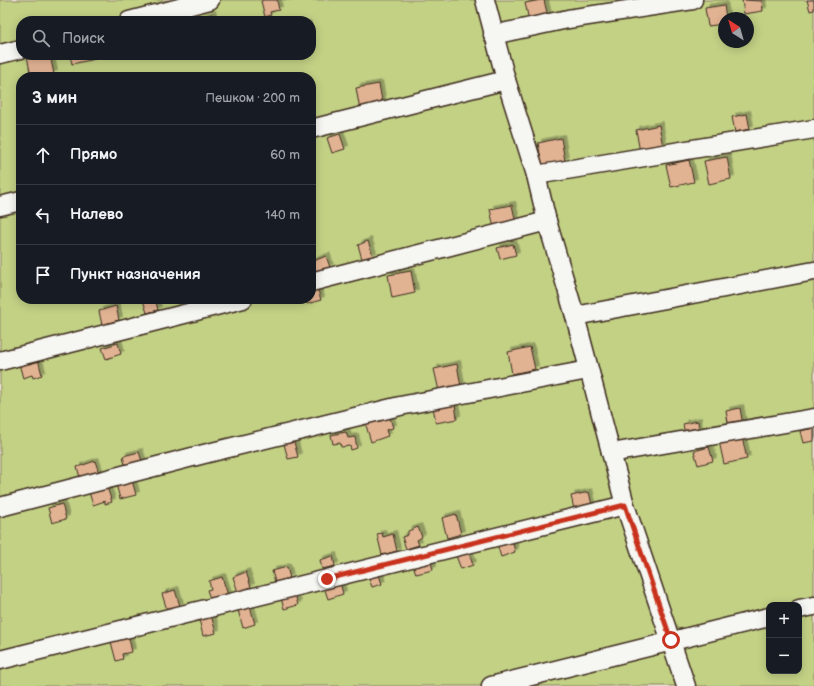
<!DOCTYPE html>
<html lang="ru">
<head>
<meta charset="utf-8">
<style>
  :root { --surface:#171b24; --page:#20242c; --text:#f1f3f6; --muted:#9ea1a6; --line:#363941 }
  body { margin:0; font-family:"Balsamiq Sans",sans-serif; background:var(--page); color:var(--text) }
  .controls { position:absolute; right:12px; bottom:12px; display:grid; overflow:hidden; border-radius:8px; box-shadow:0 2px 10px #0003 }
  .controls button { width:36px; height:36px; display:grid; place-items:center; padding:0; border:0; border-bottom:1px solid var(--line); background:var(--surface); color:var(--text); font:20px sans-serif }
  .compass { position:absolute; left:718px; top:12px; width:36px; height:36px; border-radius:50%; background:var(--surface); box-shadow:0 2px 10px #0003; rotate:323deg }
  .stop { position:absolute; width:12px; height:12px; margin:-9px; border:3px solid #c8321e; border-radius:50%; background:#fff }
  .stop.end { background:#c8321e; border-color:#fff; box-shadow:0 1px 4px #0008 }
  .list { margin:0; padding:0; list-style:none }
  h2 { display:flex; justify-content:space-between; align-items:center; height:52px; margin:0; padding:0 16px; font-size:17px }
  h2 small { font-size:13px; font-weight:400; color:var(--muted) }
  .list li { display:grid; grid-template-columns:26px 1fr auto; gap:12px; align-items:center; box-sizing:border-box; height:60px; padding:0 16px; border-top:1px solid var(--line) }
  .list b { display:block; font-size:15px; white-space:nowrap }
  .list em { font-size:13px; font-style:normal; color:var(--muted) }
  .icon { flex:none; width:22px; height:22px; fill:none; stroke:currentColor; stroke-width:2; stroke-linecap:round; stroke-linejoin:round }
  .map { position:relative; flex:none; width:814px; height:686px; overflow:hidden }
  .search { position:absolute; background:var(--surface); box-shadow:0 2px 10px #0003; left:16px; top:16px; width:300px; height:44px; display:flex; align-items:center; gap:10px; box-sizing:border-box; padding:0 14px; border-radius:16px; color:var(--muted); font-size:15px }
  .panel { position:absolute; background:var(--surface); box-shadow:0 2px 10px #0003; left:16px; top:72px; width:300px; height:232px; border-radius:16px }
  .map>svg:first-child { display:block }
</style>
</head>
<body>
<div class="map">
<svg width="814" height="686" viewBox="0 0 814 686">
  <defs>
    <filter id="shadow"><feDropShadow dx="3.5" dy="-3.5" stdDeviation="0" flood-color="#0004"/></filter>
  </defs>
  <rect width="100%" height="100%" fill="#f0e2d6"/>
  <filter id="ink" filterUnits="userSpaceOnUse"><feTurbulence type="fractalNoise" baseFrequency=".025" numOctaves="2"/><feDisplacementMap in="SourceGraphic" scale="8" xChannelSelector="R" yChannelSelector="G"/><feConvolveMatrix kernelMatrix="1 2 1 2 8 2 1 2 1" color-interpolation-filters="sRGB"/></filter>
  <g filter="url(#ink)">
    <path fill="#c3d185" stroke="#7f7e52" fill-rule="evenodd" d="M0,0h814v686h-814zM724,18h24v24h-24zM21,21h290v34h-290zM21,77h290v222h-290zM769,605h30v66h-30z"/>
    <g fill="#e2b393" stroke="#3b2a1e" filter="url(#shadow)">
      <polygon points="264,0 277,0 279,10 270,12 271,15 265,17 261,1"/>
      <polygon points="541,0 544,0 548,17 529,20 525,3"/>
      <polygon points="742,0 762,1 763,11 744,14"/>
      <polygon points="807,0 814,0 814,10 810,11"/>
      <polygon points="724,5 726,18 724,18 724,24 708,26 705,8"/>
      <polygon points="212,14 214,21 199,21 198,19"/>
      <polygon points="33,55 50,55 54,74 39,77 31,77 27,56"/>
      <polygon points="70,55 94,55 95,59 72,64"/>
      <polygon points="379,84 383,106 360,110 356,88"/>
      <polygon points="747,114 750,129 735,132 732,117"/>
      <polygon points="659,125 663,147 640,152 636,130"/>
      <polygon points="340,134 345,149 332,153 327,138"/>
      <polygon points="561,138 565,161 542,165 538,143"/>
      <polygon points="727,157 731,179 709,184 704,161"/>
      <polygon points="689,160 694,182 671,187 666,165"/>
      <polygon points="512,205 516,223 494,228 490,209"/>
      <polygon points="368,241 373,256 362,259 358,245"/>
      <polygon points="513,244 516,255 500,259 497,248"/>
      <polygon points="326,256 330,267 314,273 311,262"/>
      <polygon points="411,271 415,293 392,298 388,275"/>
      <polygon points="317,287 321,300 307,304 306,299 311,299 311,288"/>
      <polygon points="147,299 159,299 159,301 156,302 158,310 147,313 143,300"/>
      <polygon points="116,306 119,320 102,325 99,311"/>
      <polygon points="118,343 121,354 106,359 102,348"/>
      <polygon points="530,347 535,369 512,374 508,352"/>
      <polygon points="38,359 42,375 33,378 32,375 23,378 19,364"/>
      <polygon points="457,364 461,387 439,391 434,369"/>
      <polygon points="455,403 457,419 436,423 433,407"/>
      <polygon points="740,408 743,425 729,428 726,411"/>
      <polygon points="389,414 393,428 386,430 388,436 371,442 365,422"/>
      <polygon points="698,421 699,432 685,435 683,424"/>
      <polygon points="814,428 814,441 803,443 800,431"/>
      <polygon points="346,432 348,438 355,437 357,448 351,450 350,446 341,447 340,443 333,444 331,435"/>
      <polygon points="742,437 747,459 724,464 719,441"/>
      <polygon points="294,442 298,457 288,459 284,444"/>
      <polygon points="709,447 713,461 698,465 694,451"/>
      <polygon points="139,452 143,464 126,469 123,456"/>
      <polygon points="95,461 100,476 81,481 77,467"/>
      <polygon points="132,480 136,495 120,499 116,484"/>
      <polygon points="107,487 112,502 105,504 105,501 93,505 89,492"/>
      <polygon points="589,492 592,505 574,509 571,496"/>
      <polygon points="62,504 66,519 52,523 48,508"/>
      <polygon points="456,514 461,534 447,538 442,518"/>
      <polygon points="418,527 422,537 417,540 419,545 406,549 402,537 408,535 408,531"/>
      <polygon points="382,533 383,537 393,534 397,551 382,555 377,534"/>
      <polygon points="512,539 515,552 501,557 497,544"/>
      <polygon points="467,548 473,565 461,569 455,553"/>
      <polygon points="333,556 335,566 322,569 320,560"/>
      <polygon points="430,559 433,570 416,574 413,564"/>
      <polygon points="287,567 290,578 275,582 272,571"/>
      <polygon points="246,572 251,587 238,592 233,577"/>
      <polygon points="378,572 382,584 372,587 368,576"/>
      <polygon points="222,577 228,595 211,601 207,590 211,589 209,581"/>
      <polygon points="340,582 343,594 328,599 324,587"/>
      <polygon points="175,590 180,606 167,610 162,594"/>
      <polygon points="295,594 298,605 284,609 281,598"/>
      <polygon points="250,607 255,624 243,628 238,610"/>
      <polygon points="211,615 216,633 203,636 199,619"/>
      <polygon points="128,634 132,652 122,654 123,659 116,661 110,638"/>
    </g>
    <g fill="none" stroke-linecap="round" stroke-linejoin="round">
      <g stroke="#3b2a1e" stroke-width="21">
        <g id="minor">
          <polyline points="485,0 506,80 536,175 547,221 575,316 625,505 686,686"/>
          <polyline points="129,21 210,0"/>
          <polyline points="493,35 568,19 693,0"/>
          <polyline points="0,54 21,49"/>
          <polyline points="311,129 506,80"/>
          <polyline points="536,175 814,129"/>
          <polyline points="0,206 21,201"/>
          <polyline points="311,282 547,221"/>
          <polyline points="575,316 814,271"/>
          <polyline points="0,361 243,299"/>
          <polyline points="611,453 814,418"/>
          <polyline points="0,507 204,454 400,406 588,370"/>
          <polyline points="799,609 814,606"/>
          <polyline points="0,660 625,505"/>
          <polyline points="491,686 769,617"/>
        </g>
      </g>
      <use href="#minor" stroke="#f6f6f2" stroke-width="18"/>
    </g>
  </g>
  <g fill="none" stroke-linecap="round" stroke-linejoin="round" filter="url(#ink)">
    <polyline stroke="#c8321e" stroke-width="5" points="327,579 625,505 671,640"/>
  </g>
</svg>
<div class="controls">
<button>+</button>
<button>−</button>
</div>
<svg class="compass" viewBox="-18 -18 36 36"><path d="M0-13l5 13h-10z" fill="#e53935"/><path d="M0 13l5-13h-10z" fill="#9ea1a6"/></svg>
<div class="stop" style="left:671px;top:640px"></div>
<div class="stop end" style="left:327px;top:579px"></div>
<div class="search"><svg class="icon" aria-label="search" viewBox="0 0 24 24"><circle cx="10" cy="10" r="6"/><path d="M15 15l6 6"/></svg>Поиск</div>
<section class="panel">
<h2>3 мин<small>Пешком · 200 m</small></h2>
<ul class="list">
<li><svg class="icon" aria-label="ahead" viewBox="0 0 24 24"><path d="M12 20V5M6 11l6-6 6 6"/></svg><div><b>Прямо</b></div><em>60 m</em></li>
<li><svg class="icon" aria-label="left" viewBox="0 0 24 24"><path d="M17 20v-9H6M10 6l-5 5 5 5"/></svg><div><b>Налево</b></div><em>140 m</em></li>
<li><svg class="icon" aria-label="arrive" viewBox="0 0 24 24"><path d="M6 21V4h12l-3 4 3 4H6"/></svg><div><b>Пункт назначения</b></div></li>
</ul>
</section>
</div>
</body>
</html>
